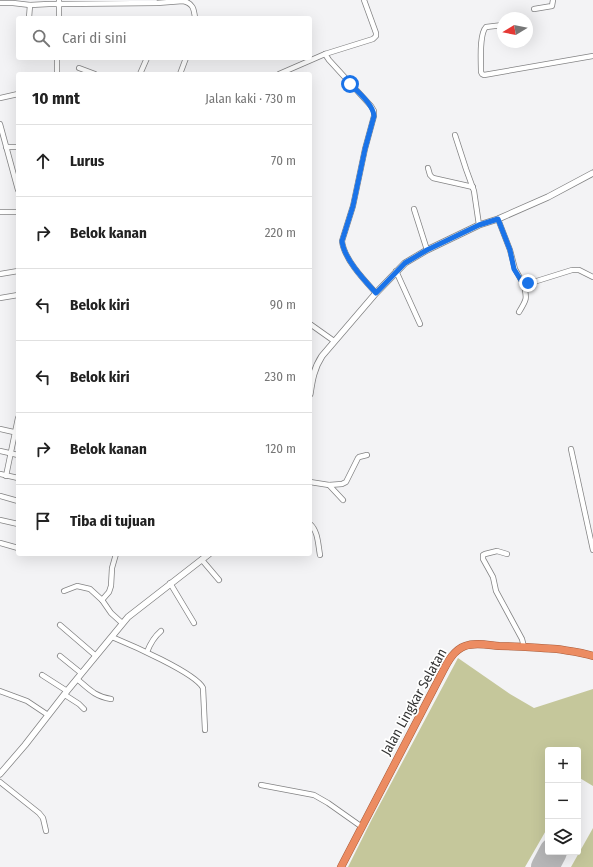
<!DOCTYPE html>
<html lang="id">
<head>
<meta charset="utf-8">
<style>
  :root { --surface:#fff; --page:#f6f6f6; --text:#222; --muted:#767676; --line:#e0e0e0 }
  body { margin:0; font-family:"Fira Sans Condensed",sans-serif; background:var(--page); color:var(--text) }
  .controls { position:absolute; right:12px; bottom:12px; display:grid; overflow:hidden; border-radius:4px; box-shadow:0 4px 16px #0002 }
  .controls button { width:36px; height:36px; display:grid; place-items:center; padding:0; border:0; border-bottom:1px solid var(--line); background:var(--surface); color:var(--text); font:20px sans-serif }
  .compass { position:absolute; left:497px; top:12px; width:36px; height:36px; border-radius:50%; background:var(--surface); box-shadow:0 4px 16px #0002; rotate:260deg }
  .stop { position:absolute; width:12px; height:12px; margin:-9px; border:3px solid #1a73e8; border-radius:50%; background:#fff }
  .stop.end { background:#1a73e8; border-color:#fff; box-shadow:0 1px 4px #0008 }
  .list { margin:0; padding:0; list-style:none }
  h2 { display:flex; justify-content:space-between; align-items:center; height:52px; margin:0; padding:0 16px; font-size:17px }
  h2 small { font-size:13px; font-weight:400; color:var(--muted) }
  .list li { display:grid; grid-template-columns:26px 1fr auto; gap:12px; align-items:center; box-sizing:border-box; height:72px; padding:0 16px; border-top:1px solid var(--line) }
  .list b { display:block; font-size:15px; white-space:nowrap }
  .list em { font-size:13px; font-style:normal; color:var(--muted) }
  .icon { flex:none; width:22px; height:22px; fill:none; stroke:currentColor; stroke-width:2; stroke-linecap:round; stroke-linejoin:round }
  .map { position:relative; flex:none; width:593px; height:867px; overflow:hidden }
  .search { position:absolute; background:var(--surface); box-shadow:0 4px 16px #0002; left:16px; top:16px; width:296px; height:44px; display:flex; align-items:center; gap:10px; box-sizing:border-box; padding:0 14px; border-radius:4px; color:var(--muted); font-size:15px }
  .panel { position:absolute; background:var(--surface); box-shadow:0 4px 16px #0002; left:16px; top:72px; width:296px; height:484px; border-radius:4px }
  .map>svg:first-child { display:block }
</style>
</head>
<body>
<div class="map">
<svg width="593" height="867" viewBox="0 0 593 867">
  <rect width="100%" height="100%" fill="#f3f3f5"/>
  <g fill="#c5c79b">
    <polygon points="458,658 510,694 534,708 593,689 593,786 578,777 578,750 548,750 548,827 525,867 348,867 372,819"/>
    <polygon points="593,828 593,867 571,867"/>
  </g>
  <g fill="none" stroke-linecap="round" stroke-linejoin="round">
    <polyline stroke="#b7b7b8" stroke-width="28" points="545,867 553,852"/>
    <g stroke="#838384" stroke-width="6">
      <g id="minor">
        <path d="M0,3h13l17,2 19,-1h10l98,-1 26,-2c10,2 11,8 12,17"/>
        <polyline points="534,9 552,6 553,0"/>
        <polyline points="29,18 30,5"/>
        <polyline points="59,18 59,0"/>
        <path d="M503,25l-17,2c-7,7 -5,34 -5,45l1,2 2,1 109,-19"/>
        <path d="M325,54l4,6 42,46 3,5v5l-9,33 -12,57 -11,35c2,18 22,39 34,52"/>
        <polyline points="79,68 95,74"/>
        <polyline points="57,74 57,58"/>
        <polyline points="140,74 147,58"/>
        <polyline points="180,74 186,58"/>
        <polyline points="279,74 325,54 373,39 376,36 376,33 364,0"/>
        <polyline points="0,98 18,94"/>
        <polyline points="0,124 18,190"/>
        <polyline points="455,135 466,169 474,191 479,225"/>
        <polyline points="6,147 18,147"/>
        <polyline points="428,168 430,175 433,178 473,187"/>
        <polyline points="414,209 427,250"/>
        <polyline points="0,212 18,212"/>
        <polyline points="498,219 510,250 515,269 524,285 572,270 579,270 593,277"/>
        <polyline points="396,271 420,324"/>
        <polyline points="0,274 18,271"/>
        <polyline points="0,298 18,295"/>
        <path d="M519,312c8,-13 8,-13 5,-27"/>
        <polyline points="310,324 334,341"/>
        <polyline points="0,429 18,433"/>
        <polyline points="571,449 593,550"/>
        <polyline points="0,451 18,455"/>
        <polyline points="0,474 18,478"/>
        <polyline points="6,476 18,418"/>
        <polyline points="310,482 329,485 343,500"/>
        <polyline points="329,485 342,484 346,482 358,458 359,457 367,455"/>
        <polyline points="0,496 18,501"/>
        <polyline points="0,520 18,524"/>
        <path d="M310,524c8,7 8,20 10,31"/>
        <polyline points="0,543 18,548"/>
        <polyline points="116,554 112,568 111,586 109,592 102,600 111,613 122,623"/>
        <polyline points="507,554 497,551 485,554 483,555 483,559 493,577 496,591 522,639 524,647"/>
        <polyline points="202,560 219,580"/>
        <polyline points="170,583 194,623"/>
        <polyline points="64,591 77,586 90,589 102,600"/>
        <polyline points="60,625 96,656"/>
        <path d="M112,637c17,7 84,36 91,51l2,42"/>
        <path d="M147,652c3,-8 7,-15 14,-21"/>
        <polyline points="60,656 81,673"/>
        <polyline points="42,675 67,691"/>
        <path d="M77,679c12,10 17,17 34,20"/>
        <polyline points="0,691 27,701 48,715"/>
        <polyline points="65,695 79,704 84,709"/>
        <polyline points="0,782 39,813 43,818 46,831"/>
        <polyline points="261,785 314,795 328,803 362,827"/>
      </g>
    </g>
    <g stroke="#838384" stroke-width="7">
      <g id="tertiary">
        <path d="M310,394c2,-14 4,-26 12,-38l54,-63 29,-30 22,-13 52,-25 19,-6 50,-22 45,-24"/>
        <polyline points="0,774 25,745 67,691 128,617 209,554"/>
      </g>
    </g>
    <g stroke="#a85a38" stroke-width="8">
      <path id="trunk" d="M341,867l102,-196c5,-10 11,-21 22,-25 10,-4 23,-1 34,0 19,0 39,2 58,3 12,2 25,3 36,7"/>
    </g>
    <use href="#minor" stroke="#fff" stroke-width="4.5"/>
    <use href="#tertiary" stroke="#fff" stroke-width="5.5"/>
    <use href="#trunk" stroke="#ec8c62" stroke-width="7"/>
  </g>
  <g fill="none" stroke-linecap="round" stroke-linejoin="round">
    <path stroke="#1a73e8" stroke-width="5" d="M350,84c8,8 23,20 24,32l-9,33 -12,57 -11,35c2,18 22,39 34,52l29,-30 22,-13 52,-25 19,-6 12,31 4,19 10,16 4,-2"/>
  </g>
  <g text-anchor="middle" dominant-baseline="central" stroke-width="3.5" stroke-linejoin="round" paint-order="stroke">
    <g font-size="14" fill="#343434" stroke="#fff">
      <text transform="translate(414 702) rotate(-61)">Jalan Lingkar Selatan</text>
    </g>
  </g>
</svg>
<div class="controls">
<button>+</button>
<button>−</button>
<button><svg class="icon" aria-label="layers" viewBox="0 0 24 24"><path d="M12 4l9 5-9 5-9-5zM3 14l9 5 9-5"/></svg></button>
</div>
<svg class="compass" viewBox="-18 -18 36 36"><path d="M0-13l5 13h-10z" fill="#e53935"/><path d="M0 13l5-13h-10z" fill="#767676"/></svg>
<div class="stop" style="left:350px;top:84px"></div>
<div class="stop end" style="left:528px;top:283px"></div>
<div class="search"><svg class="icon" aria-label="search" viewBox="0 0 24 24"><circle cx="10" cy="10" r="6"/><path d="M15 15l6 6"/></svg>Cari di sini</div>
<section class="panel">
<h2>10 mnt<small>Jalan kaki · 730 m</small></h2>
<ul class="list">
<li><svg class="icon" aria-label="ahead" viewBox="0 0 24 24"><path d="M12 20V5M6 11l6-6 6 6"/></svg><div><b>Lurus</b></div><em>70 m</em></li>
<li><svg class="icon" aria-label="right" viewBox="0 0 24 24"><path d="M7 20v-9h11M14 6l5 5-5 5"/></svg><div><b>Belok kanan</b></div><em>220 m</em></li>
<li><svg class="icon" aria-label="left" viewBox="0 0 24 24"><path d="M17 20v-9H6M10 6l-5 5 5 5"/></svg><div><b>Belok kiri</b></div><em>90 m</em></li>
<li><svg class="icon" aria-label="left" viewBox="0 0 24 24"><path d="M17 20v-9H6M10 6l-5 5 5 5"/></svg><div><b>Belok kiri</b></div><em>230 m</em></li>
<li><svg class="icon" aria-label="right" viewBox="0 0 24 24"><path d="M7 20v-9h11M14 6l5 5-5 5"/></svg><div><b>Belok kanan</b></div><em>120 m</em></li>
<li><svg class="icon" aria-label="arrive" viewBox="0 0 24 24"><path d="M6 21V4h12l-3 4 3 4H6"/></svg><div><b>Tiba di tujuan</b></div></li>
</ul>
</section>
</div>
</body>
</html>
